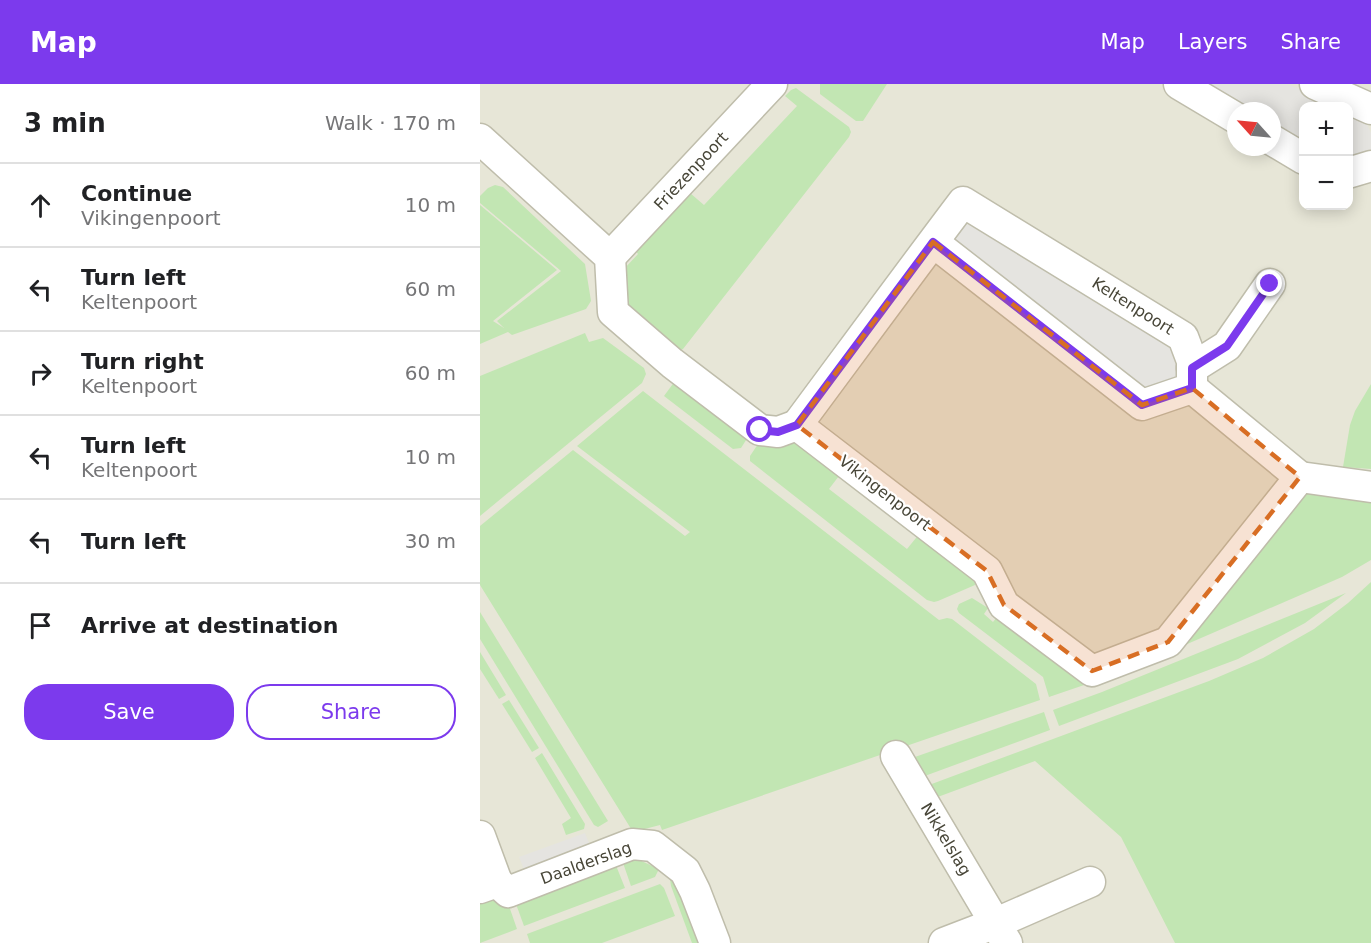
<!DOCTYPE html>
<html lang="en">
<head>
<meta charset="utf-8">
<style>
  :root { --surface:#fff; --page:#f6f6f6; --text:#202124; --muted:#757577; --line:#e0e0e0; --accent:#7c3aed }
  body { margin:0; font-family:"DejaVu Sans",sans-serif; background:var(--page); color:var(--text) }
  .controls { position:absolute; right:18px; top:18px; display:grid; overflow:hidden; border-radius:12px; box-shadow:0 3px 15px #0003 }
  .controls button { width:54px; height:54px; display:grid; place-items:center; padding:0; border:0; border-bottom:2px solid var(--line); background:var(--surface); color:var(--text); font:30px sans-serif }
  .compass { position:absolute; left:747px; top:18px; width:54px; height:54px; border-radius:50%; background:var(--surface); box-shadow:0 3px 15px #0003; rotate:297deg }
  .stop { position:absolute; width:18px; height:18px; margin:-14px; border:4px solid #7c3aed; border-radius:50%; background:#fff }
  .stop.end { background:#7c3aed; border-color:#fff; box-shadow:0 2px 6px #0008 }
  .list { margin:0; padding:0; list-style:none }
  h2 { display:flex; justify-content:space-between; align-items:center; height:78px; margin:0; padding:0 24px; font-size:26px }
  h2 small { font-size:20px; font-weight:400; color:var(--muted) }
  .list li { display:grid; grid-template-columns:39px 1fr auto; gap:18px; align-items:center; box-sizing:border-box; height:84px; padding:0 24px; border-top:2px solid var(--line) }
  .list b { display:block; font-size:22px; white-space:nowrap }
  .list p { margin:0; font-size:20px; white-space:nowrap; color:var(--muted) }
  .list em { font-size:20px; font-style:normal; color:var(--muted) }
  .actions { display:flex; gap:12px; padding:18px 24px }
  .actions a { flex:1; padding:14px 0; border:2px solid var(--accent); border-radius:24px; text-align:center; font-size:21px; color:var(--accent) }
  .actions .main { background:var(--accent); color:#fff }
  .icon { flex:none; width:33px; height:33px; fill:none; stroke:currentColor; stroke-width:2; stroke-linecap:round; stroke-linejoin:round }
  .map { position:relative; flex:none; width:891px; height:859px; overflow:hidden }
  header { display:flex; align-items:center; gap:36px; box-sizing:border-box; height:84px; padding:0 30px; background:var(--accent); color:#fff }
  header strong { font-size:28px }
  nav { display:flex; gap:33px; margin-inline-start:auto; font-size:21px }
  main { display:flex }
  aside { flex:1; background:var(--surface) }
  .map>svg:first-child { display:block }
</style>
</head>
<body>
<header>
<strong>Map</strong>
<nav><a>Map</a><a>Layers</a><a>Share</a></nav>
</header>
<main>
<aside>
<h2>3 min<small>Walk · 170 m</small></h2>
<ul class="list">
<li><svg class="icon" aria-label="ahead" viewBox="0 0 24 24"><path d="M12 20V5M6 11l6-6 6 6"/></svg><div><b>Continue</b><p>Vikingenpoort</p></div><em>10 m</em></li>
<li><svg class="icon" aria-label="left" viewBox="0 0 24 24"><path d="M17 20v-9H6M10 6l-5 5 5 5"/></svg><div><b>Turn left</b><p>Keltenpoort</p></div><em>60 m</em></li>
<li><svg class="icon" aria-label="right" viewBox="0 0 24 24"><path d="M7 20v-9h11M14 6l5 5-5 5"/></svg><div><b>Turn right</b><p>Keltenpoort</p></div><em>60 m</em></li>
<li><svg class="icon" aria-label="left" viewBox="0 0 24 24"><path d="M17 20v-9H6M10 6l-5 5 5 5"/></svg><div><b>Turn left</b><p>Keltenpoort</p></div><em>10 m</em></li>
<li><svg class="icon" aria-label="left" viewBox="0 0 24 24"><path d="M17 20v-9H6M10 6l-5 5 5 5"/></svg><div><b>Turn left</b></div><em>30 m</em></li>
<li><svg class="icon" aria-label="arrive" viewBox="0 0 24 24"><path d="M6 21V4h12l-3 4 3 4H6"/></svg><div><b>Arrive at destination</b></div></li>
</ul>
<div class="actions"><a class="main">Save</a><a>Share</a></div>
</aside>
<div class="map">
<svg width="891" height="859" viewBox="0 0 891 859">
  <rect width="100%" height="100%" fill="#f4f3e9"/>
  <path fill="#e7e6d7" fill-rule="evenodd" d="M0,0h891v859h-891zM824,22h44v100h-44zM756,27h36v36h-36z"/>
  <g fill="#c2e6b3">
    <polygon points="340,0 407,0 383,37 376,37 340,10"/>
    <polygon points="316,4 369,43 371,48 369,53 203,265 197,268 145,225 144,185 158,170 154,165 210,109 224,121 317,22 305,12 311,6"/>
    <polygon points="15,101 23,103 105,180 111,217 106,225 32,251 28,248 0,260 0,121 77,186 13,237 24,244 17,237 81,187 0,119 0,112 8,104"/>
    <polygon points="105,249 109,258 123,254 164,284 166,290 162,299 0,432 0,292"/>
    <polygon points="195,297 268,353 261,364 253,365 184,312"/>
    <polygon points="891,300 891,385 863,383 870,341 875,327"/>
    <polygon points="163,307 459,536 467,534 472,535 556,600 560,616 182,746 180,741 153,748 0,501 0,442 93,366 205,452 210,448 97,362"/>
    <polygon points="318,355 362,388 349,405 427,465 440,449 494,489 495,501 458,517 454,518 447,516 270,377 270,372 278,360 288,363"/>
    <polygon points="822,406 891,416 891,476 862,493 698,564"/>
    <polygon points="891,498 891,859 695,859 641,753 555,677 455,714 449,701 729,597 783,574 834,545 868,519"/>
    <polygon points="866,509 825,539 758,575 579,642 573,626 622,608"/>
    <polygon points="492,514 508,524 504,530 513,538 521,528 610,599 569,613 563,593 479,529 477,525 479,520"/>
    <polygon points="0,528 128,737 118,743 114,741 0,555"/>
    <polygon points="0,568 26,611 19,615 0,585"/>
    <polygon points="29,616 59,664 52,668 22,620"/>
    <polygon points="564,628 570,646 442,693 432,674"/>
    <polygon points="62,669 105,740 104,745 86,751 82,740 91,734 55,674"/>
    <polygon points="157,775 179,785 175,793 151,802 142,776"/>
    <polygon points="135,779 145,804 44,842 36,820"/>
    <polygon points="191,791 226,859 212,859 191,802 190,795"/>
    <polygon points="180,800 184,804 195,832 122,859 50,859 47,850"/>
    <polygon points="12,812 29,822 37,845 0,859 0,817"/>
  </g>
  <g fill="#e5e4e0">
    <polygon points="715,0 807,0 859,22 824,22 823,67 792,48 792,27 756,27"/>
    <polygon points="869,26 885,36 891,49 891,70 869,83"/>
    <polygon points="486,140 493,141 690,257 702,291 664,308 476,167 473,153 480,143"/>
    <polygon points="105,749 113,769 47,793 39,773"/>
  </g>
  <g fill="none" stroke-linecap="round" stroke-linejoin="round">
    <g stroke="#bfbdab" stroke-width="33">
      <g id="minor">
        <polyline points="699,0 756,34"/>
        <polyline points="835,0 891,25"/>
        <polyline points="0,55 130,173 133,228 192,279 280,346 298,348 317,341 507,487 524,521 612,587 688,558 820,393 891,403"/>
        <polyline points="792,56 824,75"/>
        <polyline points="868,89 891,82"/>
        <polyline points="130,173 292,0"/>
        <polyline points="712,284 747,262 790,200"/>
        <polyline points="712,304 820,393"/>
        <path d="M317,341c55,-74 110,-149 166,-223l220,135 9,24v27l-50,17 -209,-163"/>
        <polyline points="416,672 527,859"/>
        <polyline points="0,752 17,798"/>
        <polyline points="0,804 17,798 28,808 152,760 173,762 205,787 215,807 235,859"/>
        <polyline points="464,859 516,839 610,798"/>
      </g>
    </g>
    <use href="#minor" stroke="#fff" stroke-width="30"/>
  </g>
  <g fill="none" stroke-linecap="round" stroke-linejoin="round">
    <polyline stroke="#7c3aed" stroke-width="8" points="280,346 298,348 317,341 453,158 662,321 712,304 712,284 747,262 790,200"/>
  </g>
  <path fill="#d86e24" fill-opacity="0.2" stroke="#d86e24" stroke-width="4.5" stroke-dasharray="12 8" stroke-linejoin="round" d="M453,158l209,163 50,-17 108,89 -132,165 -76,29 -88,-66 -17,-34 -190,-146z"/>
  <g text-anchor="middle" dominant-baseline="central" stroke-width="4.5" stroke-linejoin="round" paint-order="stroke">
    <g font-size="16" fill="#474537" stroke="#fff">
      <text transform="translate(211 87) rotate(-47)">Friezenpoort</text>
      <text transform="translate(653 222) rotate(32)">Keltenpoort</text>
      <text transform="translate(405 409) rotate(38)">Vikingenpoort</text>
      <text transform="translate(466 755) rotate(59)">Nikkelslag</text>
      <text transform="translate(106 779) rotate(-20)">Daalderslag</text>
    </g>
  </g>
</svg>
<div class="controls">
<button>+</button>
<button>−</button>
</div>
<svg class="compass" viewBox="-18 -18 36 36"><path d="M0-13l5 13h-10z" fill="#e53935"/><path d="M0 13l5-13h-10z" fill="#757577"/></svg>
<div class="stop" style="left:280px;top:346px"></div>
<div class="stop end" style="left:790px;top:200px"></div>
</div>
</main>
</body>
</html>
